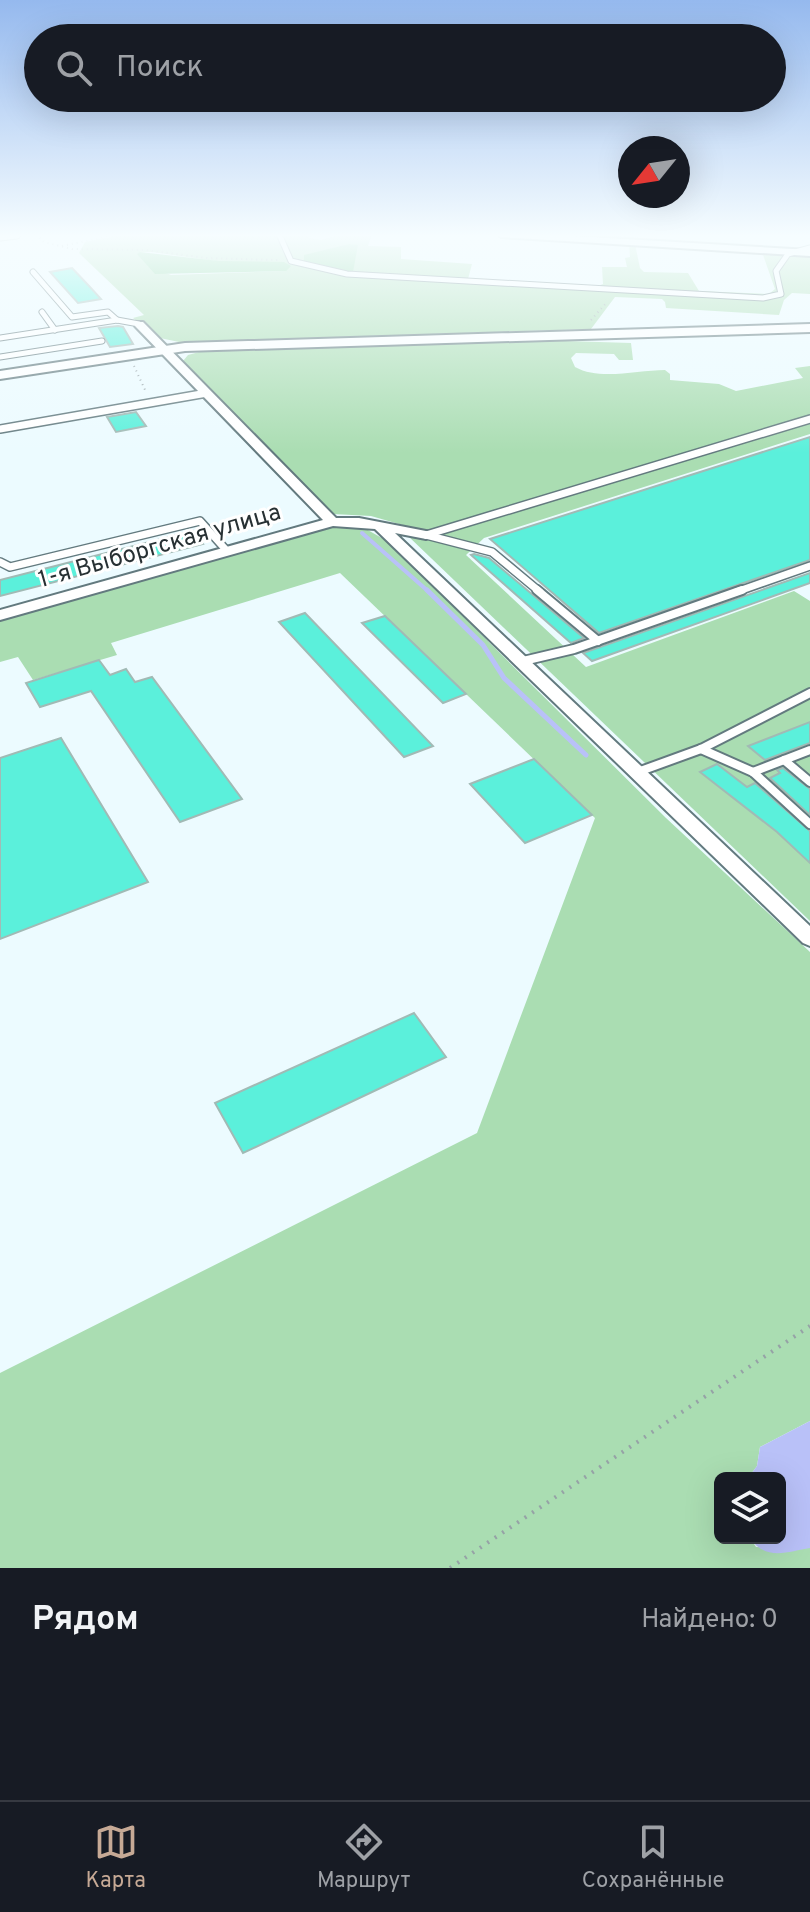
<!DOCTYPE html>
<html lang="ru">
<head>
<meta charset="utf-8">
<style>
  :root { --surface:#171b24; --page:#242831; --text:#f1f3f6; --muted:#9ea1a6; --line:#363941; --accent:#c6a995 }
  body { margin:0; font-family:Overpass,sans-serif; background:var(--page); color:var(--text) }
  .controls { position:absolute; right:24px; bottom:24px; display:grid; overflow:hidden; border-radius:12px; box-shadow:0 8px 32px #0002 }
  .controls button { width:72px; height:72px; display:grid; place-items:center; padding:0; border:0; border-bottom:2px solid var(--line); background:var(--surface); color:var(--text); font:40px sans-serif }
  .compass { position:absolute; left:618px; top:136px; width:72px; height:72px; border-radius:50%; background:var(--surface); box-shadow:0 8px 32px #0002; rotate:240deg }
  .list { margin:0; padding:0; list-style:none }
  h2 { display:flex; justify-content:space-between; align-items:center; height:104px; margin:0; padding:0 32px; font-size:34px }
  h2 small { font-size:26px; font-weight:400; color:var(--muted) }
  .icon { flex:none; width:44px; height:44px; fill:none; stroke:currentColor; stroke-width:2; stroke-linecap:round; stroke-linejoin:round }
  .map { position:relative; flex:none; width:810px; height:1568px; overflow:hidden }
  .search { position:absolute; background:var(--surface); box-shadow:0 8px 32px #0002; left:24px; right:24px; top:24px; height:88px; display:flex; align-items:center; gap:20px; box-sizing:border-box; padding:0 28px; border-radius:44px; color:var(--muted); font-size:30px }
  .sheet { height:232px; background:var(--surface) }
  nav { display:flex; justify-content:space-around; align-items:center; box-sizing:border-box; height:112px; border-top:2px solid var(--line); background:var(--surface); font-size:22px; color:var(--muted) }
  nav a { display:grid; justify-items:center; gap:4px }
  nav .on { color:var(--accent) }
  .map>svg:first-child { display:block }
</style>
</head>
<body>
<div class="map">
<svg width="810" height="1568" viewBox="0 0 810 1568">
  <rect width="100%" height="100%" fill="#ecfbff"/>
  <g fill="#aaddb2" fill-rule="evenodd">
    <path d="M126,234h186l-3,4 12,2 20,-6h31l-4,12 33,1v12l71,5 -4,15 130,7 5,-2 -1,-17h25l-2,-9 5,-1 -1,-15 6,2 5,24 4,4 44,1 11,18 70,3 6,-5 -13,-37 48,2v40l-18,-1 -8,7 -5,15 -113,-7 -1,-6 -3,-3 -47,-2 -24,32 -412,13 -19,-4 -27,-20 11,-3 -65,-62 6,-11zM140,252h12l133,19 -114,4 -22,-8z"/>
    <path d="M534,340l97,3 2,17h-14l-5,-6 -38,-1 -5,5 4,9c25,14 62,3 90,3l5,4v6l49,4 17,7 67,-13 -8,-10 15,-2v50l-383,116 -56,-16 -38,-2 -5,-3 -145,-150 5,-6 15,-4z"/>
    <polygon points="810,422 810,434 484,538 466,555 586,667 794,591 810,601 810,921 407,535 430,538"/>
    <polygon points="339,525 366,529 387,541 666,818 810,952 810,1421 760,1447 757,1466 748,1478 720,1478 720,1538 750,1538 756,1547 810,1548 810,1568 0,1568 0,1373 477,1133 595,818 340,573 111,643 117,655 33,680 18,657 0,662 0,620"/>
  </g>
  <g fill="#75cd89">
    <polygon points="349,244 358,245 353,272 304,261 304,255"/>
    <polygon points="140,252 219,261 284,262 291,266 286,271 155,274 137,254"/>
  </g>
  <path fill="#b9c1f8" d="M810,1421v127c-21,3 -44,14 -60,-10h30v-60h-32l9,-12 3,-19z"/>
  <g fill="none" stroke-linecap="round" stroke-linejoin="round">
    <polyline stroke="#b9c1f8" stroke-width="4" points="362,533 429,592"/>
    <polyline stroke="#b9c1f8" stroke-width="5" points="427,590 483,645 504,678 586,755"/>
  </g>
  <g fill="#5bf0db" stroke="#a1bab5" stroke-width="2">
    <polygon points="72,268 90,287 101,299 78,303 50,272"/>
    <polygon points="118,326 123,327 133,344 110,347 99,328"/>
    <polygon points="136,412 146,426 116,432 107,417"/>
    <polygon points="810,437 810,560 599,633 490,539"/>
    <polygon points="193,531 203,544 0,596 0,580"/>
    <polygon points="474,554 489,558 584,638 571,643 471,555"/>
    <polygon points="810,573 810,583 592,661 583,653"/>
    <polygon points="305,613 433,746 404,757 279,622"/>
    <polygon points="385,616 466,694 443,703 362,623"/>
    <polygon points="99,660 110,675 126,669 135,682 152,677 242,799 180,822 91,691 40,707 26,683"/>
    <polygon points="810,722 810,743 765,760 748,746"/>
    <polygon points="61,738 148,882 0,939 0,758"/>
    <polygon points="534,759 592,815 525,843 470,784"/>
    <polygon points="717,764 747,787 755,783 810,831 810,863 777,832 700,772"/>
    <polygon points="783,768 810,789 810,815 770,778 780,773 777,770"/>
    <polygon points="414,1013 446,1057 243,1153 215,1103"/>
  </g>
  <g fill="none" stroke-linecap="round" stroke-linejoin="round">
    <g stroke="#637a7f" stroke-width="7">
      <g id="service-far2">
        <polyline points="279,234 291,261 347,274 763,298 781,294 776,271 788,254 810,248"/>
        <polyline points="0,238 17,236 15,234"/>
        <polyline points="33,272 72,317 108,312 117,320"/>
        <polyline points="42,312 55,330"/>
        <polyline points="0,338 117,320 139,324"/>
        <polyline points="0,357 102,341"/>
      </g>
    </g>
    <g stroke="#637a7f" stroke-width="10">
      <g id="service-far1">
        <polyline points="0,429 207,393"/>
        <polyline points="426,535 810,419"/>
        <polyline points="426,535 492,552 540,592"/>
        <polyline points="0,562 10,567 200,521 227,551"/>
        <polyline points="736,592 810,566"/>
      </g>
    </g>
    <g stroke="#637a7f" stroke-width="12">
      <g id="service">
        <polyline points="537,590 598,641"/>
        <polyline points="519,662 574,649 742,590"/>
        <polyline points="701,749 753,772 810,824"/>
        <polyline points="784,760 810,782"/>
        <polyline points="753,772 810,750"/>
        <polyline points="635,773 701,749 810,693"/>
      </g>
    </g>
    <g stroke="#637a7f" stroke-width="4">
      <g id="minor">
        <polygon points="497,234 541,234 810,250 810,256 501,237"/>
        <polygon points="135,322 143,322 336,518 359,518 431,532 433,535 426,539 395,533 810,926 810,946 803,943 375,529 333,526 0,620 0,610 323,520 135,326"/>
      </g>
    </g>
    <g stroke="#637a7f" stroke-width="4">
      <polygon id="tertiary" points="810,324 810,332 185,351 0,379 0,371 185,343"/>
    </g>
    <g stroke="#96a2a6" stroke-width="2" stroke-dasharray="1 4" stroke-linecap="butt">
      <polyline points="36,234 44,242 72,249 146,250 206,258 279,260"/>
      <polyline points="62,246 119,234"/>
      <polyline points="591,320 607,302"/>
      <polyline points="134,366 146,392"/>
    </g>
    <polyline stroke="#96a2a6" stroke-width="4" stroke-dasharray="2 7" stroke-linecap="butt" points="450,1568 810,1326"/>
    <use href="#service-far2" stroke="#fff" stroke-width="5"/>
    <use href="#service-far1" stroke="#fff" stroke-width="7"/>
    <use href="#service" stroke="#fff" stroke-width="8"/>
    <use href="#minor" fill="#fff" fill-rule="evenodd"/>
    <use href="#tertiary" fill="#fff" fill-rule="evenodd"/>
  </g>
  <linearGradient id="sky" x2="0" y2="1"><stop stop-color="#95b9ee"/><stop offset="0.52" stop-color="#f6fdff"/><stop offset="1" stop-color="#f6fdff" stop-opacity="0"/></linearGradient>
  <rect width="810" height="453" fill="url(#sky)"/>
  <g text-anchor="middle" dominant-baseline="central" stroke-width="6" stroke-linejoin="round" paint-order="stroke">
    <g font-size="24" fill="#273033" stroke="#fff">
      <text transform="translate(160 547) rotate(-16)">1-я Выборгская улица</text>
    </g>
  </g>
</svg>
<div class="controls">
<button><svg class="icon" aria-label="layers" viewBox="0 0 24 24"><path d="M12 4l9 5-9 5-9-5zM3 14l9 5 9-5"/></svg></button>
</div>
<svg class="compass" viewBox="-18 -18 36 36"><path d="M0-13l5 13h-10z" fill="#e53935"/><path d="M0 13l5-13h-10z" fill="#9ea1a6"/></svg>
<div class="search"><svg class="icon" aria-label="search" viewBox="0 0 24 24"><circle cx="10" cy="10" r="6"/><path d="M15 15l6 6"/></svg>Поиск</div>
</div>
<section class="sheet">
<h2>Рядом<small>Найдено: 0</small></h2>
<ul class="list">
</ul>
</section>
<nav>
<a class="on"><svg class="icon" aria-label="map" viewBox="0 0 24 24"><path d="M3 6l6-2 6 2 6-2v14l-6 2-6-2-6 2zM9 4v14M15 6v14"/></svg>Карта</a>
<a><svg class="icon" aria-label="directions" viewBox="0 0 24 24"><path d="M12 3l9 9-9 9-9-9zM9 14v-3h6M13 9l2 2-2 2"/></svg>Маршрут</a>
<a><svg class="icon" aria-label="saved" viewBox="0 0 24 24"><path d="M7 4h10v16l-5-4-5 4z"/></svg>Сохранённые</a>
</nav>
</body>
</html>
